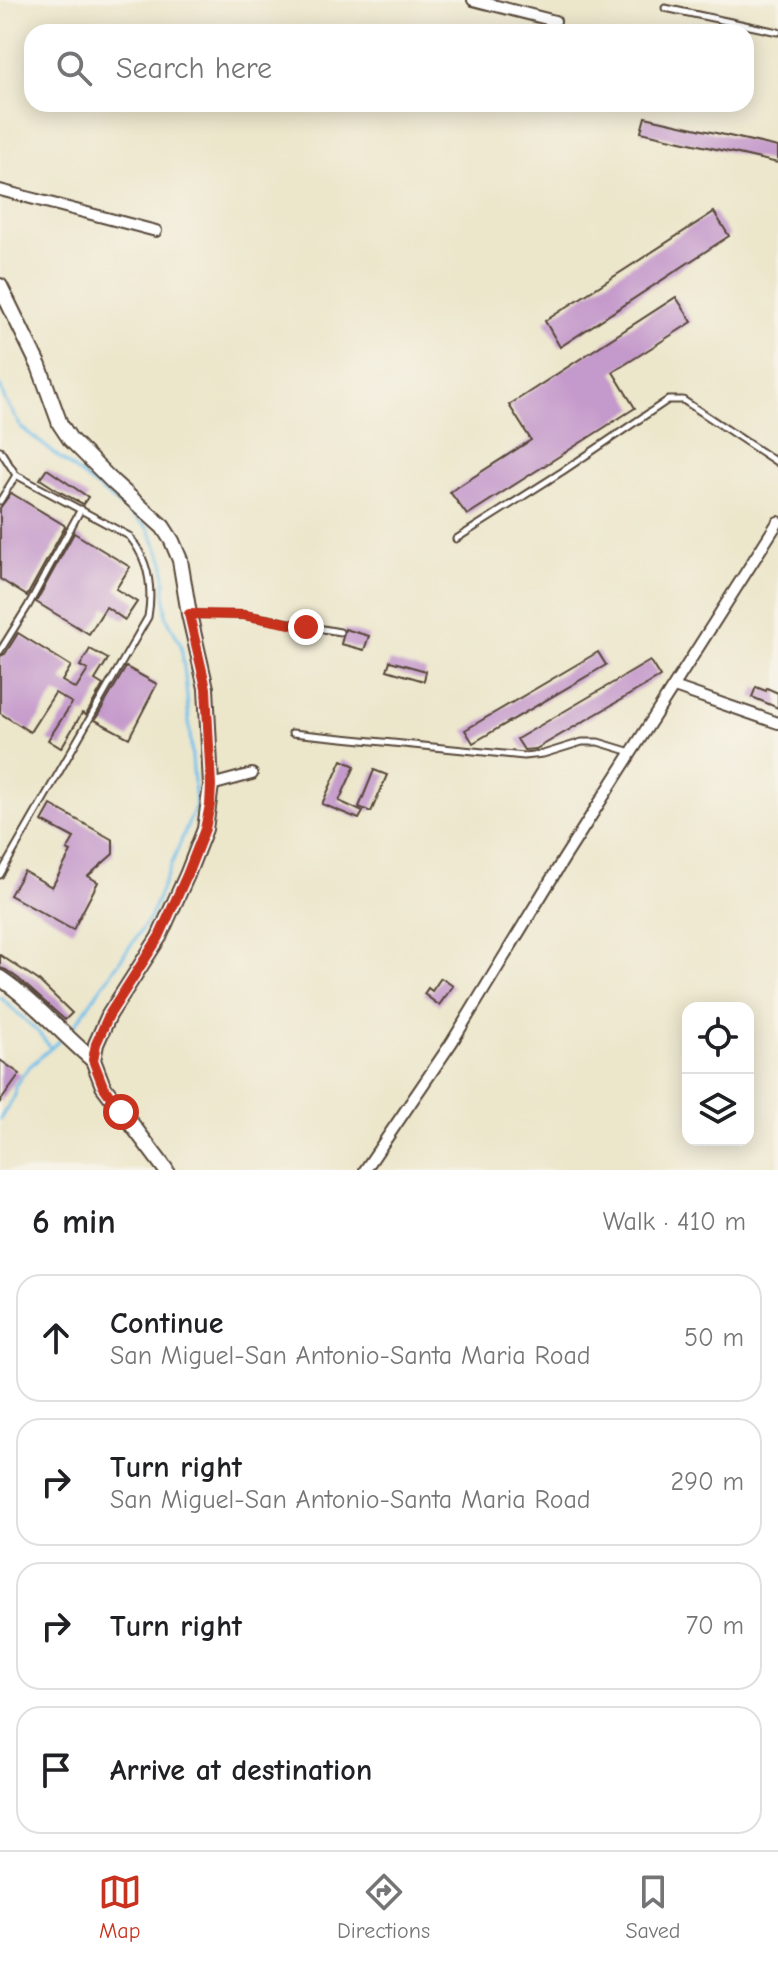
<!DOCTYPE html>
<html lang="en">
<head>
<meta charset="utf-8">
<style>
  :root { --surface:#fff; --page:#f6f6f6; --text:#202124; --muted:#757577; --line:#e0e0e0; --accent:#c8321e }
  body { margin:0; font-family:"Comic Neue",sans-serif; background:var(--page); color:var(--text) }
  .controls { position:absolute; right:24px; bottom:24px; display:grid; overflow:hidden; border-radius:16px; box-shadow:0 4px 20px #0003 }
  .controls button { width:72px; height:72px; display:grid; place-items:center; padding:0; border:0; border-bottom:2px solid var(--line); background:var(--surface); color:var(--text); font:40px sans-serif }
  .stop { position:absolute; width:24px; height:24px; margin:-18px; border:6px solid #c8321e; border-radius:50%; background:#fff }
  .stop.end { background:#c8321e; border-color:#fff; box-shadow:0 2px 8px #0008 }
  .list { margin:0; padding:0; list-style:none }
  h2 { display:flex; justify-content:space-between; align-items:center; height:104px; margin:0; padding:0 32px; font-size:34px }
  h2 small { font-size:26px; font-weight:400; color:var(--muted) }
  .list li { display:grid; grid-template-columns:52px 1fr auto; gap:24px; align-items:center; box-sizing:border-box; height:128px; margin:0 16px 16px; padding:0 16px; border:2px solid var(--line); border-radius:24px }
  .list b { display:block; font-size:30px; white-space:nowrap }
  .list p { margin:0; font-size:26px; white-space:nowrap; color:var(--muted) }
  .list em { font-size:26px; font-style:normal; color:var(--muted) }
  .icon { flex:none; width:44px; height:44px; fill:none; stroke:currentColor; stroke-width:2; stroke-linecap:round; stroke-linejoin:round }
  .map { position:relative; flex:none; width:778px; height:1170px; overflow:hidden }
  .search { position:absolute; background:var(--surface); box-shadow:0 4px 20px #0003; left:24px; right:24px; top:24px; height:88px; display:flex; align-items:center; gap:20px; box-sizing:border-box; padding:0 28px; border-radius:24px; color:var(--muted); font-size:30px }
  .sheet { height:680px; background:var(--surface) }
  nav { display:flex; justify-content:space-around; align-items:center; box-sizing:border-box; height:112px; border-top:2px solid var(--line); background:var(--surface); font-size:22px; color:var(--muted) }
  nav a { display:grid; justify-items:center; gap:4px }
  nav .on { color:var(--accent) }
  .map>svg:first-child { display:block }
</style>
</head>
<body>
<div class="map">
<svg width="778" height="1170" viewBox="0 0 778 1170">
  <rect width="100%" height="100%" fill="#f7f3e8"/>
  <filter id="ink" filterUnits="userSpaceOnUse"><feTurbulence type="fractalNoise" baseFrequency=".0125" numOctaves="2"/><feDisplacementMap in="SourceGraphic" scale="16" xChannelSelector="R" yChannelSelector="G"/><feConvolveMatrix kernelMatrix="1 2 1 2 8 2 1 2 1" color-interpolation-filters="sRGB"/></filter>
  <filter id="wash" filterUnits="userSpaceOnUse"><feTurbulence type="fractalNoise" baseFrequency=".006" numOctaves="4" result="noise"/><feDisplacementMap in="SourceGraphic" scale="32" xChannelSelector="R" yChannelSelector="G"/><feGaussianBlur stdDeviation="1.8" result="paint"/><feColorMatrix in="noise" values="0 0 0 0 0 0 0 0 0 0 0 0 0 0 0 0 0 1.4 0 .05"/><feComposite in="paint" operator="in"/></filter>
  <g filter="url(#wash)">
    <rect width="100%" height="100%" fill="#ece6cb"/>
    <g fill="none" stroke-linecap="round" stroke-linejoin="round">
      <g stroke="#70c0eb" stroke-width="3">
        <polyline points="0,386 5,400 21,427 148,528 164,562 166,616 181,645 185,675 196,805 149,919 75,1025"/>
        <polyline points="0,997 38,1032 51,1048"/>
        <polyline points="0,1119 15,1095 15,1086 22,1076 29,1067 59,1041"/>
      </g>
    </g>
    <g id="blocks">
      <g fill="#c499cb">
        <polygon points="645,117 778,147 778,163 641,132"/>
        <polygon points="714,212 729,236 560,347 545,321"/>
        <polygon points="676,297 692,322 613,372 635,408 467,515 450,492 531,440 509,405"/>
        <polygon points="47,469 88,497 83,504 60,492 40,479"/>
        <polygon points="11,493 64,525 65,527 27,596 0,579 0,508"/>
        <polygon points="74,533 130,567 116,589 137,602 125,620 106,607 89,634 36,602"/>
        <polygon points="345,629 369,636 364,650 341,644"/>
        <polygon points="18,633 71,666 62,681 76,689 88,670 80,666 90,649 108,659 95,680 103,685 86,715 82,713 61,748 48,740 72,703 55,693 30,732 0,713 0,656 5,654"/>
        <polygon points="598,652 606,665 473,743 465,730"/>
        <polygon points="390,661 426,671 424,681 387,670"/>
        <polygon points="650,661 660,677 536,749 524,750 517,739"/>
        <polygon points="126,667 157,684 129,738 95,720"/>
        <polygon points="756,687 766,691 767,688 778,693 778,708 752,697"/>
        <polygon points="342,760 355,766 339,801 363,812 359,819 322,804"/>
        <polygon points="374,770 387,775 371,812 359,807"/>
        <polygon points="51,805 113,840 113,854 88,876 98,882 73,930 10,895 24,871 52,887 71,852 67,850 74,838 42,821"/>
        <polygon points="0,955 38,980 72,1013 65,1020 19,979 6,970 0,968"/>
        <polygon points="441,978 453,986 439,1005 424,994 428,988 432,991"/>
        <polygon points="0,1060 20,1074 0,1102"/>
      </g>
    </g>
  </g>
  <g filter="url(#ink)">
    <use href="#blocks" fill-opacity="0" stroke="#564638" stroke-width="2"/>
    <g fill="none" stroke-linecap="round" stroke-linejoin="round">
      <g stroke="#564638" stroke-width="9">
        <g id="lane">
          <polyline points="665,8 778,32"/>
          <path d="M0,450l16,25 113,61c19,23 24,52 19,81l-148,258"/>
          <polyline points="0,501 16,475"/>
          <polyline points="456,539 563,471 668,400 683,400 778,463"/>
          <polyline points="191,614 244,615 340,632"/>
          <polyline points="0,651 28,606 81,509"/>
          <polyline points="292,733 524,756 543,754 582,742 598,742 631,752"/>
        </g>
      </g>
      <g stroke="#564638" stroke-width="14">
        <g id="street">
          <polyline points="473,0 555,21"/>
          <polyline points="0,190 156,231"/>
          <polyline points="674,687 778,723"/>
          <polyline points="211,785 252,774"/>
          <polyline points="365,1170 452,1042 563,860 778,522"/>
        </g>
      </g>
      <g stroke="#564638" stroke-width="18">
        <g id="secondary">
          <polyline points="0,286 39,366 60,424 70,439 113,482 163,527 172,541 180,560 189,614 206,688 211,785 205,829 187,875 159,937 109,1015 96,1044 93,1060 103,1086 166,1170"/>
          <path d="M0,978c34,23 61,55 93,82"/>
        </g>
      </g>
      <use href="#lane" stroke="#fff" stroke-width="5"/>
      <use href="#street" stroke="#fff" stroke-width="10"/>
      <use href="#secondary" stroke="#fff" stroke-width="14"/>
    </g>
  </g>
  <g fill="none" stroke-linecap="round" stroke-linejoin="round" filter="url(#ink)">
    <polyline stroke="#c8321e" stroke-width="10" points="121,1112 103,1086 93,1060 96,1044 109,1015 159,937 187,875 205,829 210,805 211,785 206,688 189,614 244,615 306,627"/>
  </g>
</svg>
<div class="controls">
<button><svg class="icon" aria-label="locate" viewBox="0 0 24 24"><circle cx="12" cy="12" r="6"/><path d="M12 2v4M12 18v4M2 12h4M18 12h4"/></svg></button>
<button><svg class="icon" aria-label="layers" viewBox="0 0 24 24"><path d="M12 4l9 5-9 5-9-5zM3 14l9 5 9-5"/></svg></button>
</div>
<div class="stop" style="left:121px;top:1112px"></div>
<div class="stop end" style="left:306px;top:627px"></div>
<div class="search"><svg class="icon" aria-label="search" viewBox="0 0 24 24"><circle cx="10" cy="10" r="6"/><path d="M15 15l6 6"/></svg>Search here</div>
</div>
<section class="sheet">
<h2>6 min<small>Walk · 410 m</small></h2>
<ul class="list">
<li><svg class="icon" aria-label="ahead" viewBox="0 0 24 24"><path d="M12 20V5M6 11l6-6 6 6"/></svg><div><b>Continue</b><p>San Miguel-San Antonio-Santa Maria Road</p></div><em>50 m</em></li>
<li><svg class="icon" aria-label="right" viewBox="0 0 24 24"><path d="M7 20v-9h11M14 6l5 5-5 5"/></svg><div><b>Turn right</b><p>San Miguel-San Antonio-Santa Maria Road</p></div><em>290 m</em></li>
<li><svg class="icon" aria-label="right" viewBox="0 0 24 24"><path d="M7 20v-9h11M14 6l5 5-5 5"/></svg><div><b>Turn right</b></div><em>70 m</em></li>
<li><svg class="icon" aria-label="arrive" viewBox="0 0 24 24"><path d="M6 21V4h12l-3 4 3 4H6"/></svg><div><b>Arrive at destination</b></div></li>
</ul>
</section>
<nav>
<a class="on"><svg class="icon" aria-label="map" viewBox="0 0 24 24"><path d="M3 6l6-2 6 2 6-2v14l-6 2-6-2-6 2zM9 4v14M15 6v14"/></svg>Map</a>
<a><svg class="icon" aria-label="directions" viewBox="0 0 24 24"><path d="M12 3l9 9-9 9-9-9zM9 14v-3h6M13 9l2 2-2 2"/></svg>Directions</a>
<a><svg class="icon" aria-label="saved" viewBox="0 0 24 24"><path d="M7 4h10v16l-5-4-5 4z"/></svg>Saved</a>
</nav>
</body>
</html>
